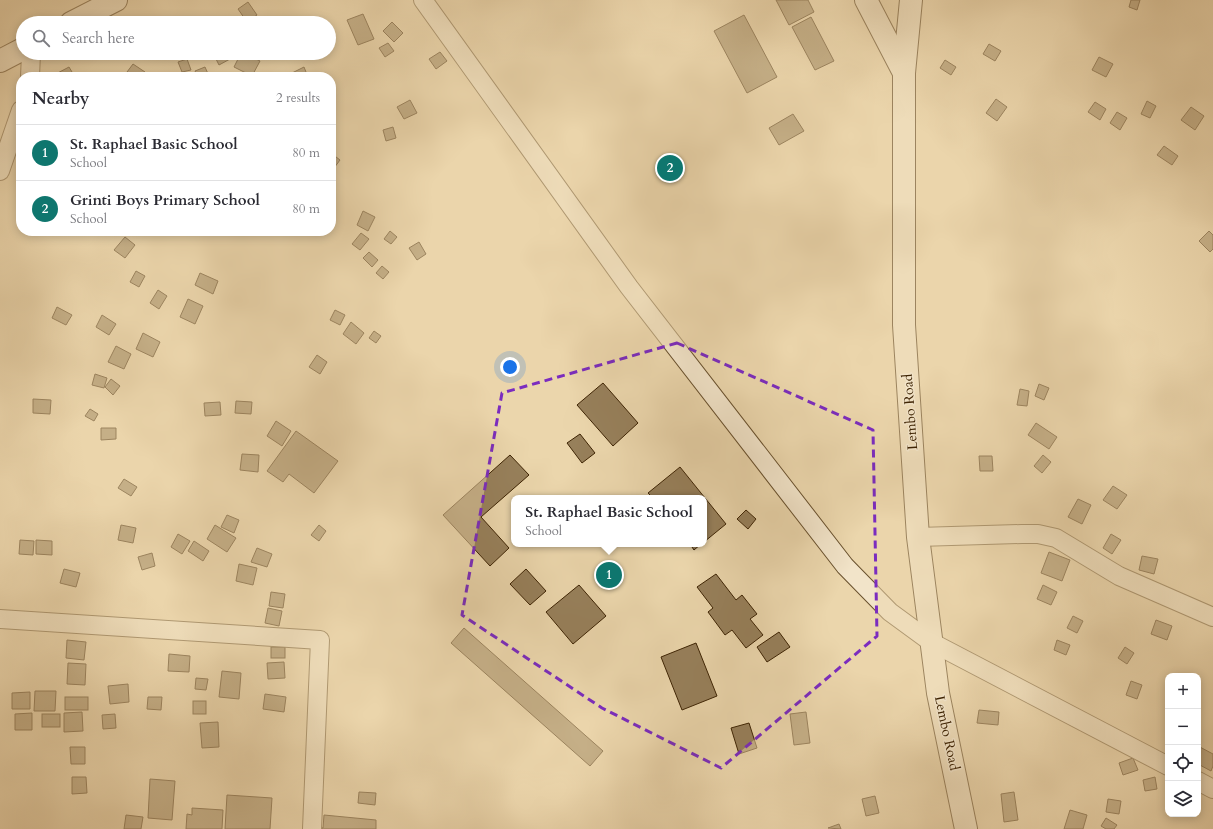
<!DOCTYPE html>
<html lang="en">
<head>
<meta charset="utf-8">
<style>
  :root { --surface:#fff; --page:#f2f2f3; --text:#2b2b33; --muted:#7c7c81; --line:#e1e1e2; --accent:#0f766e }
  body { margin:0; font-family:Cardo,serif; background:var(--page); color:var(--text) }
  .controls { position:absolute; right:12px; bottom:12px; display:grid; overflow:hidden; border-radius:8px; box-shadow:0 2px 10px #0003 }
  .controls button { width:36px; height:36px; display:grid; place-items:center; padding:0; border:0; border-bottom:1px solid var(--line); background:var(--surface); color:var(--text); font:20px sans-serif }
  .you { position:absolute; left:510px; top:367px; width:14px; height:14px; margin:-10px; border:3px solid #fff; border-radius:50%; background:#1a73e8; box-shadow:0 0 0 6px #1a73e833 }
  .badge { display:grid; place-items:center; width:26px; height:26px; border-radius:50%; background:var(--accent); color:#fff; font-size:13px; font-weight:700 }
  .pin { position:absolute; translate:-50% -50%; border:2px solid #fff; box-shadow:0 1px 4px #0006 }
  .popup { position:absolute; left:511px; top:495px; width:196px; height:52px; box-sizing:border-box; display:grid; place-content:center; border-radius:8px; background:var(--surface); filter:drop-shadow(0 1px 3px #0005); font-size:13px; white-space:nowrap; color:var(--muted) }
  .popup b { font-size:15px; color:var(--text) }
  .popup::after { content:''; position:absolute; left:50%; top:100%; margin-left:-8px; border:8px solid transparent; border-top-color:var(--surface) }
  .list { margin:0; padding:0; list-style:none }
  h2 { display:flex; justify-content:space-between; align-items:center; height:52px; margin:0; padding:0 16px; font-size:17px }
  h2 small { font-size:13px; font-weight:400; color:var(--muted) }
  .list li { display:grid; grid-template-columns:26px 1fr auto; gap:12px; align-items:center; box-sizing:border-box; height:56px; padding:0 16px; border-top:1px solid var(--line) }
  .list b { display:block; font-size:15px; white-space:nowrap }
  .list p { margin:0; font-size:13px; white-space:nowrap; color:var(--muted) }
  .list em { font-size:13px; font-style:normal; color:var(--muted) }
  .icon { flex:none; width:22px; height:22px; fill:none; stroke:currentColor; stroke-width:2; stroke-linecap:round; stroke-linejoin:round }
  .map { position:relative; flex:none; width:1213px; height:829px; overflow:hidden }
  .search { position:absolute; background:var(--surface); box-shadow:0 2px 10px #0003; left:16px; top:16px; width:320px; height:44px; display:flex; align-items:center; gap:10px; box-sizing:border-box; padding:0 14px; border-radius:22px; color:var(--muted); font-size:15px }
  .panel { position:absolute; background:var(--surface); box-shadow:0 2px 10px #0003; left:16px; top:72px; width:320px; height:164px; border-radius:16px }
  .map>svg:first-child { display:block }
</style>
</head>
<body>
<div class="map">
<svg width="1213" height="829" viewBox="0 0 1213 829">
  <rect width="100%" height="100%" fill="#ebd6ac"/>
  <filter id="stains"><feTurbulence type="fractalNoise" baseFrequency=".005" numOctaves="4"/><feColorMatrix values="0 0 0 0 .2 0 0 0 0 .09 0 0 0 0 .02 0 0 0 .5 -.17"/></filter>
  <radialGradient id="worn" r=".72"><stop offset=".6" stop-color="#630" stop-opacity="0"/><stop offset="1" stop-color="#630" stop-opacity=".3"/></radialGradient>
  <g fill="#97805b" stroke="#3d2303">
    <polygon points="776,0 808,0 814,12 789,25"/>
    <polygon points="1131,0 1140,0 1137,10 1129,7"/>
    <polygon points="248,2 257,15 247,22 238,9"/>
    <polygon points="363,14 374,39 358,45 347,20"/>
    <polygon points="744,15 777,77 747,93 714,31"/>
    <polygon points="811,17 834,61 815,70 792,27"/>
    <polygon points="392,22 403,33 394,42 383,31"/>
    <polygon points="388,43 394,51 385,57 379,48"/>
    <polygon points="989,44 1001,51 995,61 983,54"/>
    <polygon points="440,52 447,61 436,69 429,59"/>
    <polygon points="213,53 227,53 230,59 219,65"/>
    <polygon points="241,53 244,53 260,61 252,76 234,67"/>
    <polygon points="1099,57 1113,64 1106,77 1092,70"/>
    <polygon points="187,59 191,70 182,72 178,62"/>
    <polygon points="945,60 956,67 951,75 940,68"/>
    <polygon points="133,64 145,72 142,77 135,77 127,72"/>
    <polygon points="69,67 75,77 52,77 52,76"/>
    <polygon points="205,67 209,76 198,77 195,71"/>
    <polygon points="304,67 308,77 294,77 292,73"/>
    <polygon points="996,99 1007,107 997,121 986,113"/>
    <polygon points="410,100 417,113 404,119 397,107"/>
    <polygon points="1147,101 1156,106 1150,118 1141,114"/>
    <polygon points="1095,102 1106,109 1100,120 1088,112"/>
    <polygon points="1191,107 1204,116 1195,130 1181,120"/>
    <polygon points="1117,112 1127,118 1120,130 1110,123"/>
    <polygon points="793,114 804,131 779,145 769,128"/>
    <polygon points="393,127 396,138 386,141 383,130"/>
    <polygon points="1164,146 1178,156 1172,165 1157,155"/>
    <polygon points="331,153 340,160 331,172"/>
    <polygon points="363,211 375,217 368,231 357,225"/>
    <polygon points="390,231 397,237 391,244 384,239"/>
    <polygon points="1209,231 1213,235 1213,249 1210,252 1199,241"/>
    <polygon points="361,233 369,239 360,250 352,244"/>
    <polygon points="125,237 135,245 125,258 114,250"/>
    <polygon points="419,242 426,254 417,260 409,248"/>
    <polygon points="369,252 378,260 372,267 363,258"/>
    <polygon points="382,266 389,272 383,279 376,273"/>
    <polygon points="136,271 145,276 139,287 130,282"/>
    <polygon points="200,273 218,281 213,294 195,285"/>
    <polygon points="158,290 167,296 159,309 150,303"/>
    <polygon points="188,299 203,306 195,324 180,317"/>
    <polygon points="57,307 72,315 66,325 52,318"/>
    <polygon points="335,310 345,315 340,325 330,320"/>
    <polygon points="102,315 116,324 109,335 96,327"/>
    <polygon points="351,322 364,333 356,344 343,334"/>
    <polygon points="374,331 381,336 376,343 369,338"/>
    <polygon points="143,333 160,342 153,357 136,349"/>
    <polygon points="116,346 131,354 124,369 108,362"/>
    <polygon points="317,355 327,362 320,374 309,367"/>
    <polygon points="95,374 107,378 104,388 92,385"/>
    <polygon points="111,379 120,386 113,395 105,387"/>
    <polygon points="603,383 638,423 613,446 577,405"/>
    <polygon points="1039,384 1049,388 1044,400 1035,396"/>
    <polygon points="1020,389 1029,391 1027,406 1017,405"/>
    <polygon points="33,399 51,400 50,414 33,413"/>
    <polygon points="236,401 252,402 251,414 235,413"/>
    <polygon points="220,402 221,415 205,416 204,403"/>
    <polygon points="90,409 98,414 94,421 85,416"/>
    <polygon points="276,421 291,431 282,446 267,436"/>
    <polygon points="1036,423 1057,437 1049,449 1028,435"/>
    <polygon points="101,428 116,428 116,439 101,440"/>
    <polygon points="296,431 338,461 314,493 289,474 283,482 267,471"/>
    <polygon points="580,434 595,453 582,463 567,443"/>
    <polygon points="242,454 259,455 258,472 240,470"/>
    <polygon points="510,455 529,475 481,517 509,548 490,566 443,515"/>
    <polygon points="1043,455 1051,462 1042,473 1034,466"/>
    <polygon points="979,456 992,456 993,471 980,471"/>
    <polygon points="680,467 726,524 704,542 704,498 653,498 648,493"/>
    <polygon points="124,479 137,487 131,496 118,488"/>
    <polygon points="1113,486 1127,495 1117,509 1103,500"/>
    <polygon points="1078,499 1091,505 1082,524 1068,517"/>
    <polygon points="746,510 756,519 748,529 737,519"/>
    <polygon points="227,515 239,520 234,533 221,527"/>
    <polygon points="121,525 136,528 133,543 118,540"/>
    <polygon points="215,525 236,538 227,552 207,539"/>
    <polygon points="319,525 326,531 319,541 311,535"/>
    <polygon points="178,534 190,541 182,554 171,547"/>
    <polygon points="1111,534 1121,540 1112,554 1103,548"/>
    <polygon points="20,540 34,541 33,555 19,554"/>
    <polygon points="36,540 52,541 52,555 36,554"/>
    <polygon points="194,541 209,551 203,561 188,551"/>
    <polygon points="690,544 701,544 694,550"/>
    <polygon points="257,548 272,554 267,567 251,562"/>
    <polygon points="1049,552 1070,560 1062,581 1041,573"/>
    <polygon points="152,553 155,566 142,570 138,557"/>
    <polygon points="1142,556 1158,559 1154,574 1139,570"/>
    <polygon points="239,564 257,568 253,585 236,581"/>
    <polygon points="64,569 80,573 76,587 60,583"/>
    <polygon points="526,569 546,591 530,605 510,584"/>
    <polygon points="716,574 736,600 742,595 757,614 750,619 763,635 746,648 732,630 725,635 708,612 713,608 697,587"/>
    <polygon points="579,585 606,616 573,644 546,612"/>
    <polygon points="1043,585 1057,592 1051,605 1037,599"/>
    <polygon points="271,592 285,594 283,608 269,606"/>
    <polygon points="268,608 282,611 279,626 265,623"/>
    <polygon points="1073,616 1083,621 1077,633 1067,628"/>
    <polygon points="1156,620 1172,626 1167,640 1151,634"/>
    <polygon points="464,628 603,751 590,766 451,643"/>
    <polygon points="779,632 790,647 767,662 757,647"/>
    <polygon points="67,640 86,642 84,660 66,658"/>
    <polygon points="1057,640 1070,645 1066,655 1054,650"/>
    <polygon points="696,643 717,696 682,710 661,657"/>
    <rect x="271" y="647" width="14" height="11"/>
    <polygon points="1125,647 1134,653 1127,664 1118,658"/>
    <polygon points="169,654 190,656 189,672 168,671"/>
    <polygon points="284,662 285,678 268,679 267,663"/>
    <polygon points="68,663 86,664 85,685 67,684"/>
    <polygon points="222,671 241,673 239,699 219,697"/>
    <polygon points="196,678 208,679 206,690 195,689"/>
    <polygon points="1131,681 1142,685 1137,699 1126,695"/>
    <polygon points="128,684 129,702 110,704 108,686"/>
    <polygon points="35,691 56,691 55,711 34,711"/>
    <polygon points="30,692 30,709 12,709 12,693"/>
    <polygon points="265,694 286,697 284,712 263,709"/>
    <rect x="65" y="697" width="23" height="13"/>
    <polygon points="148,697 162,697 161,710 147,709"/>
    <rect x="193" y="701" width="13" height="13"/>
    <polygon points="979,710 999,712 998,725 977,723"/>
    <polygon points="82,712 83,731 64,732 64,713"/>
    <polygon points="806,712 810,743 794,745 790,714"/>
    <polygon points="32,713 32,730 15,730 15,714"/>
    <rect x="42" y="714" width="18" height="13"/>
    <polygon points="115,714 116,728 103,729 102,715"/>
    <polygon points="218,722 219,747 202,748 200,723"/>
    <polygon points="749,723 757,748 739,754 731,728"/>
    <polygon points="1198,746 1213,754 1213,766 1211,771 1198,764"/>
    <polygon points="70,747 85,747 85,764 71,764"/>
    <polygon points="1133,758 1138,770 1123,775 1119,763"/>
    <polygon points="72,777 86,777 87,793 72,794"/>
    <polygon points="1155,777 1157,789 1145,791 1143,780"/>
    <polygon points="150,779 175,781 172,820 148,818"/>
    <polygon points="359,792 376,793 375,805 358,803"/>
    <polygon points="1014,792 1018,820 1004,822 1001,794"/>
    <polygon points="227,795 272,798 270,829 225,829"/>
    <polygon points="875,796 879,813 866,816 862,799"/>
    <polygon points="1108,799 1121,801 1119,814 1106,812"/>
    <polygon points="192,808 223,810 222,829 186,829 187,814 192,815"/>
    <polygon points="1070,810 1087,815 1083,829 1064,829"/>
    <polygon points="126,815 143,817 141,829 124,829"/>
    <polygon points="324,815 376,820 376,829 316,829 316,827 323,828"/>
    <polygon points="1106,818 1117,825 1114,829 1106,829 1101,826"/>
    <polygon points="839,824 841,829 828,828"/>
  </g>
  <g fill="none" stroke-linecap="round" stroke-linejoin="round">
    <g stroke="#68502d" stroke-width="20">
      <g id="street">
        <polyline points="423,0 629,287 845,566 890,612 931,642 1168,766"/>
        <polyline points="30,77 31,53"/>
        <polyline points="0,171 21,110"/>
        <polyline points="918,537 1022,534 1038,534 1056,538 1119,576 1213,617"/>
        <polyline points="0,619 320,640 312,829"/>
        <polyline points="1198,781 1213,789"/>
      </g>
    </g>
    <g stroke="#3d2303" stroke-width="24">
      <g id="secondary">
        <polyline points="866,0 904,73 904,325 918,537 938,693 966,829"/>
        <polyline points="71,23 116,0"/>
        <polyline points="0,61 23,49"/>
        <polyline points="904,73 911,0"/>
      </g>
    </g>
    <use href="#street" stroke="#f2e4c9" stroke-width="18"/>
    <use href="#secondary" stroke="#f2e4c9" stroke-width="22"/>
  </g>
  <path d="M0 0H1213V829H0ZM677,343l196,87 4,206 -156,132 -119,-60 -140,-93 40,-222z" fill="#ebd6ac" fill-opacity=".55" fill-rule="evenodd"/>
  <path fill="none" stroke="#7b2cbf" stroke-width="3" stroke-dasharray="8 5" stroke-linejoin="round" d="M677,343l196,87 4,206 -156,132 -119,-60 -140,-93 40,-222z"/>
  <g text-anchor="middle" dominant-baseline="central" stroke-width="3" stroke-linejoin="round" paint-order="stroke">
    <g font-size="14" fill="#3d2303" stroke="#f2e4c9">
      <text transform="translate(910 412) rotate(-94)">Lembo Road</text>
      <text transform="translate(947 733) rotate(78)">Lembo Road</text>
    </g>
  </g>
  <rect width="100%" height="100%" filter="url(#stains)"/>
  <rect width="100%" height="100%" fill="url(#worn)"/>
</svg>
<div class="controls">
<button>+</button>
<button>−</button>
<button><svg class="icon" aria-label="locate" viewBox="0 0 24 24"><circle cx="12" cy="12" r="6"/><path d="M12 2v4M12 18v4M2 12h4M18 12h4"/></svg></button>
<button><svg class="icon" aria-label="layers" viewBox="0 0 24 24"><path d="M12 4l9 5-9 5-9-5zM3 14l9 5 9-5"/></svg></button>
</div>
<div class="you"></div>
<div class="pin badge" style="left:609px;top:575px">1</div>
<div class="popup"><b>St. Raphael Basic School</b>School</div>
<div class="pin badge" style="left:670px;top:168px">2</div>
<div class="search"><svg class="icon" aria-label="search" viewBox="0 0 24 24"><circle cx="10" cy="10" r="6"/><path d="M15 15l6 6"/></svg>Search here</div>
<section class="panel">
<h2>Nearby<small>2 results</small></h2>
<ul class="list">
<li><span class="badge">1</span><div><b>St. Raphael Basic School</b><p>School</p></div><em>80 m</em></li>
<li><span class="badge">2</span><div><b>Grinti Boys Primary School</b><p>School</p></div><em>80 m</em></li>
</ul>
</section>
</div>
</body>
</html>
